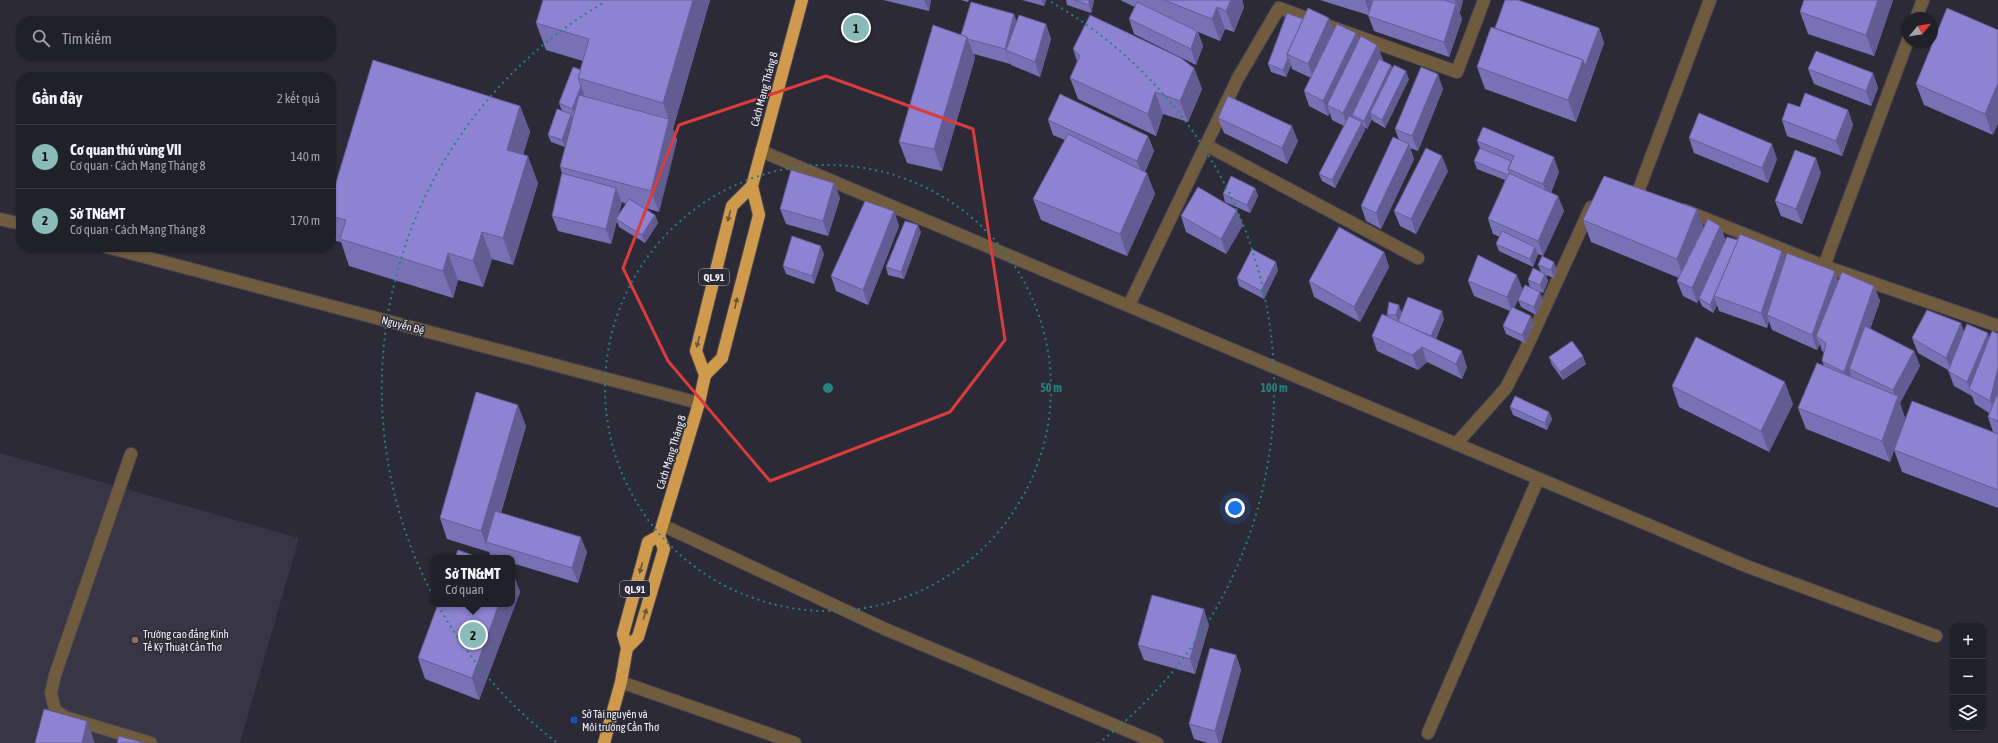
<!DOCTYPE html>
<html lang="vi">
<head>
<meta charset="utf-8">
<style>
  :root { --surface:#202028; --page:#282830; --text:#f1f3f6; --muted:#a2a3a8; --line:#3d3e45; --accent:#8bbbb9 }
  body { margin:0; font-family:"Asap Condensed",sans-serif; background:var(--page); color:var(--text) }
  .controls { position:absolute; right:12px; bottom:12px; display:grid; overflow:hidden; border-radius:8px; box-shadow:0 1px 3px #0004 }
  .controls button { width:36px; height:36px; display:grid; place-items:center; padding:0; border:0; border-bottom:1px solid var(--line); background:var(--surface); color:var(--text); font:20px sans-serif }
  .compass { position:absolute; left:1902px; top:12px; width:36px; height:36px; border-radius:50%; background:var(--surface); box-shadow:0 1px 3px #0004; rotate:60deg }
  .you { position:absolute; left:1235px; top:508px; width:14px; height:14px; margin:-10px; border:3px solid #fff; border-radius:50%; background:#1a73e8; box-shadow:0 0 0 6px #1a73e833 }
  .badge { display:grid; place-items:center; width:26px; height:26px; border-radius:50%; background:var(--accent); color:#111; font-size:13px; font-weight:700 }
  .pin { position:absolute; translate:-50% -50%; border:2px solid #fff; box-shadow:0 1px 4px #0006 }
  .popup { position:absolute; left:431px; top:555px; width:84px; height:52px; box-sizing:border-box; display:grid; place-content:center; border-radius:8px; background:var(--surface); filter:drop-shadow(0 1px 3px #0005); font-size:13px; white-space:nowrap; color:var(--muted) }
  .popup b { font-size:15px; color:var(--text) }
  .popup::after { content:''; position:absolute; left:50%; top:100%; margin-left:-8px; border:8px solid transparent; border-top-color:var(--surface) }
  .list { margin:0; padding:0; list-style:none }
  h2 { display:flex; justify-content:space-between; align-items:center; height:52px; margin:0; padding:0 16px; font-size:17px }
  h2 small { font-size:13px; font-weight:400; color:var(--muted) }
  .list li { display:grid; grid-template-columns:26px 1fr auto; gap:12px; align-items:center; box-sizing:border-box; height:64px; padding:0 16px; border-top:1px solid var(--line) }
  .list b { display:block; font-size:15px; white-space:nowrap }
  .list p { margin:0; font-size:13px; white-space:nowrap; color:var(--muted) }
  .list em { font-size:13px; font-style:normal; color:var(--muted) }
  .icon { flex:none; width:22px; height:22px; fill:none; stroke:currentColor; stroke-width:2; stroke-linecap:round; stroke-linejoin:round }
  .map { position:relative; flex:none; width:1998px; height:743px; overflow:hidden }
  .search { position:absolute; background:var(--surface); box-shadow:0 1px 3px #0004; left:16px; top:16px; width:320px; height:44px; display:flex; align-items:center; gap:10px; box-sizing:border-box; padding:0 14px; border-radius:16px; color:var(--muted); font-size:15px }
  .panel { position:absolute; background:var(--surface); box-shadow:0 1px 3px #0004; left:16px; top:72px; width:320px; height:180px; border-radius:16px }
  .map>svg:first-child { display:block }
</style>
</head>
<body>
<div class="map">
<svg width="1998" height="743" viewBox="0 0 1998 743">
  <rect width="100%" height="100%" fill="#2b2a36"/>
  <polygon fill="#383545" points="0,453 299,538 240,743 0,743"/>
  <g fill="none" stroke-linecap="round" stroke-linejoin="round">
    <g stroke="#474652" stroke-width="14">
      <g id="minor">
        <polyline points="1916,18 1923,0"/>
        <polyline points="1206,145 1418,258"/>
        <polyline points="761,151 1746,566 1936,636"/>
        <polyline points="1638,192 1710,0"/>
        <polyline points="1684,210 1824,266 1998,326"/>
        <polyline points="0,219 21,224"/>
        <polyline points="107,247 699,403"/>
        <polyline points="1824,266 1908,40"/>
        <polyline points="1129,305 1238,78 1279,8 1457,72 1484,0"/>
        <polyline points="1456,444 1506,388 1524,353 1591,207"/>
        <polyline points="131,454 55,675 51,693 55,710 65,717 151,743"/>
        <polyline points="662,525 885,629 1157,743"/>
        <polyline points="621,682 795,743"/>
        <polyline points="1428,733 1538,479"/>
      </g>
    </g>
    <g stroke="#474652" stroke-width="14">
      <g id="highway">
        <polyline points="705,375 722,358 759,215 752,186 802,0"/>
        <polyline points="627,648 638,637 664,549 659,536 699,403 705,375 696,351 732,206 752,186"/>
        <polyline points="604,743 621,682 627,648 623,634 648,542 659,536"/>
      </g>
    </g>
    <use href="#minor" stroke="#705b3e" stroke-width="12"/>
    <use href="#highway" stroke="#cf9a4b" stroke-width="12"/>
  </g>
  <g fill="#7971b5" fill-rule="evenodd">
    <path d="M543,0h167l-37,129 4,11 -18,72 -14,-4 10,7 3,8 -13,20 -26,-16 -2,-6 -6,23 -53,-13 -6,-15 10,-43 -2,-6 6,-24 -1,4 -14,-5 -3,-7 14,-24 -3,-8 22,-33 2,-9 -37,-11 -10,-27zM622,202l4,2 -8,11z"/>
    <polygon points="883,0 931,0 929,11"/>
    <polygon points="961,0 969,0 968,2"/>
    <polygon points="1022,0 1046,0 1044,6"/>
    <polygon points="1066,0 1094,0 1091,13 1067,5"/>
    <polygon points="1121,0 1242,0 1244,7 1234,32 1225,29 1220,41 1198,32 1203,46 1196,65 1134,34 1129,19 1135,7 1122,1"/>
    <polygon points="1320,0 1463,0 1460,12 1459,11 1462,19 1449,57 1374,31 1368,15"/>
    <polygon points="1804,0 1893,0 1874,56 1808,34 1800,12"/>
    <polygon points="1947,8 1993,135 1924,105 1916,84"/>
    <polygon points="1014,14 1016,21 1046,24 1051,39 1040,77 1011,65 1010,63 1010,64 974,54 975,58 942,171 907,163 899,142 961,35"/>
    <polygon points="1303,19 1334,30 1356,33 1359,40 1377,45 1383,60 1382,61 1391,65 1392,69 1409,79 1385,128 1373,121 1372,119 1367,129 1364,127 1365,130 1335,188 1322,181 1319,174 1344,126 1332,120 1330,113 1328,116 1309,106 1304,91 1311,78 1292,69 1291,65 1286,77 1271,72 1268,64"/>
    <polygon points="1495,28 1599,28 1604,43 1576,122 1485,89 1477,67"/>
    <polygon points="1073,49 1194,68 1202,89 1188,122 1163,114 1156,136 1078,99 1070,78 1077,61"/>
    <polygon points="1808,69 1873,73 1878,88 1871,106 1814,84"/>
    <polygon points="1443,89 1418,151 1410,148 1414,159 1381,229 1366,221 1361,206 1399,140 1395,129"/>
    <polygon points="520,106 530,132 523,155 538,183 513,265 492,259 483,287 458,280 453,298 349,266 341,242 336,241 331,227 331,199"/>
    <polygon points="1800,107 1848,110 1853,125 1842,156 1787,136 1782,120"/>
    <polygon points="1218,118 1298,141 1287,164 1224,133"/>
    <polygon points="1048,120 1148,136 1154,151 1145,172 1155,194 1127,256 1041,220 1033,199 1065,140 1053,135"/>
    <polygon points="1689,138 1777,159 1768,183 1694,153"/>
    <polygon points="1477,141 1559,172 1551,193 1558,196 1564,211 1543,256 1538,254 1533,267 1499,251 1496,244 1500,237 1493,234 1488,219 1505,180 1477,169 1474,161 1480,148"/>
    <polygon points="1448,171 1416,234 1400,226 1394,211"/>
    <polygon points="1821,173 1802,224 1781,216 1775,201"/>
    <polygon points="834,183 840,198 828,236 786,224 780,209"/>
    <polygon points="1255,188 1258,196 1250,213 1225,202 1223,194"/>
    <polygon points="894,211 899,226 868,305 836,291 831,276"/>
    <polygon points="1181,216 1243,225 1226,254 1186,232"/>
    <polygon points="1583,220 1703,228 1720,226 1726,241 1782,251 1785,259 1838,281 1874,286 1880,301 1870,329 1914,351 1920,366 1900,403 1905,418 1896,446 1998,434 1998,508 1902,472 1894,450 1890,462 1806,429 1798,408 1824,366 1822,361 1824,352 1822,351 1820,344 1817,350 1772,330 1769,321 1767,328 1719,311 1717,305 1713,313 1702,306 1699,299 1697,303 1683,296 1677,281 1679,278 1591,242"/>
    <polygon points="921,232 904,279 888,275 886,267"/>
    <polygon points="1384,252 1389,267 1360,322 1314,297 1309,281"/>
    <polygon points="824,254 814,284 786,274 783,266"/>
    <polygon points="1538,265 1557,270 1554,278 1546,275 1548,281 1543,293 1530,288 1528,280 1541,272"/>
    <polygon points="1278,270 1264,299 1239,286 1237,278"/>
    <polygon points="1468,281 1523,290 1543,300 1536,315 1521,307 1518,300 1514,308 1534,324 1525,343 1506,334 1503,326 1510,311 1474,296"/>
    <polygon points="1402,313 1444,319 1436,339 1467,367 1462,379 1427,362 1418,370 1377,351 1372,336 1387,316 1387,315"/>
    <polygon points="1961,323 1964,332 1989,338 1998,334 1998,434 1993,432 1988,417 1989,413 1975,404 1972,396 1954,386 1948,370 1918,353 1912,338"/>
    <polygon points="1549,357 1586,364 1563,380 1552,365"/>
    <polygon points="1672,386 1793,404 1769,452 1679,407"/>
    <polygon points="1510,407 1549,412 1552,419 1547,430 1513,415"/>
    <polygon points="526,426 501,513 587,552 578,583 512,563 512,558 494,558 491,557 489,552 447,539 440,518"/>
    <polygon points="512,571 520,592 479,700 425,679 418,658 512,604"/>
    <polygon points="1209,625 1195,674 1144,660 1138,645"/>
    <polygon points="1236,655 1241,670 1221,743 1208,743 1194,739 1189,724"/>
  </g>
  <g fill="#635c93">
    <polygon points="693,0 710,0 673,129 677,140 659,212 651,191 669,120 663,103"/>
    <polygon points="924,0 931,0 929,11"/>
    <polygon points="1041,0 1046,0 1044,6"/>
    <polygon points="1089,0 1094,0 1091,13 1089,5"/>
    <polygon points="1231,0 1242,0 1244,7 1234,32 1226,11"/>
    <polygon points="1366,0 1376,0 1371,16 1365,1"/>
    <polygon points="1455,0 1463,0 1460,12"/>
    <polygon points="1878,0 1893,0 1874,56 1866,35"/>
    <polygon points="1456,4 1462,19 1449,57 1444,42"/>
    <polygon points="1217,7 1225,29 1220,41 1212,19"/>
    <polygon points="1014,14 1019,29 1006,50 1010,64 1005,49"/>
    <polygon points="1329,18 1335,33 1314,79 1308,64"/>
    <polygon points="1046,24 1051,39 1040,77 1035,62"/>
    <polygon points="1599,28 1604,43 1590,81 1585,66"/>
    <polygon points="1197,31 1203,46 1196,65 1191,49"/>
    <polygon points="1356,33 1362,48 1327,105 1330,113 1328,116 1323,101"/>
    <polygon points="967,37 975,58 942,171 934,149"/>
    <polygon points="1377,45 1383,60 1354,116 1352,115 1353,118 1348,128 1343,113"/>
    <polygon points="1288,58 1291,65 1286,77 1283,70"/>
    <polygon points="1583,60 1590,81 1576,122 1568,100"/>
    <polygon points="1391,65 1394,73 1370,113 1372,119 1367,129 1364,121"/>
    <polygon points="1194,68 1202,89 1188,122 1180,101"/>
    <polygon points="1406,71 1409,79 1385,128 1382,120"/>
    <polygon points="1873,73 1878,88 1871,106 1866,91"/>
    <polygon points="1438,74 1443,89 1418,151 1412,136"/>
    <polygon points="1998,83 1998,124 1993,135 1985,114"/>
    <polygon points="581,86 584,94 575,117 572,109"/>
    <polygon points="1155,92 1163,114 1156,136 1148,114"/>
    <polygon points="520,106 530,132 516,176 507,150"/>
    <polygon points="1848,110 1853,125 1842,156 1836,141"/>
    <polygon points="571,114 574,122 565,147 562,140"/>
    <polygon points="1362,122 1365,130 1335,188 1332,180"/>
    <polygon points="1292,126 1298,141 1287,164 1282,148"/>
    <polygon points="1148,136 1154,151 1143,176 1137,161"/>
    <polygon points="1409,144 1414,159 1381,229 1376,213"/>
    <polygon points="1772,144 1777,159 1768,183 1762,168"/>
    <polygon points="528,156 538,183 513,265 503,238"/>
    <polygon points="1442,156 1448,171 1416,234 1411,219"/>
    <polygon points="1554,157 1559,172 1548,199 1543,184"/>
    <polygon points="1816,158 1821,173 1802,224 1796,209"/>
    <polygon points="1147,173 1155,194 1127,256 1120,234"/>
    <polygon points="834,183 840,198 828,236 823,221"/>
    <polygon points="616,188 622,203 617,220 616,219 617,221 611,244 606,229"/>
    <polygon points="1255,188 1258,196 1250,213 1247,205"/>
    <polygon points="1558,196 1564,211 1543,256 1538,241"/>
    <polygon points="1697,209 1705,231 1684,281 1677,259"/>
    <polygon points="1237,210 1243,225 1226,254 1221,239"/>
    <polygon points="894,211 899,226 868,305 863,290"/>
    <polygon points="655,215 658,223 645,243 642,235"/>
    <polygon points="918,225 921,232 904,279 901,272"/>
    <polygon points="1720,226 1726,242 1697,303 1692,288"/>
    <polygon points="482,232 492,259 483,287 473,261"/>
    <polygon points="821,246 824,254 814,284 812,276"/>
    <polygon points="1535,247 1538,254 1533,267 1530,259"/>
    <polygon points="1782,251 1787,266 1767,315 1769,321 1767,328 1761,313"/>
    <polygon points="1384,252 1389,267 1360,322 1354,307"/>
    <polygon points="448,253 458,280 453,298 443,271"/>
    <polygon points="1276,262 1278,270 1264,299 1261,291"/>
    <polygon points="1554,262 1557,270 1554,278 1551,270"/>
    <polygon points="1835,271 1840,286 1816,336 1820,344 1817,350 1812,335"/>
    <polygon points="1545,274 1548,281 1543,293 1540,285"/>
    <polygon points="1517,275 1523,290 1512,312 1507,297"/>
    <polygon points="1874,286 1880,301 1855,372 1849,369 1852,378 1849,387 1844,372"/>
    <polygon points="1540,292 1543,300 1536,315 1534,307"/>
    <polygon points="1714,297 1717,305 1713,313 1710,305"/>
    <polygon points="1399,305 1402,313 1399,323 1396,315"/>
    <polygon points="1442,311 1444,319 1434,344 1431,336"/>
    <polygon points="1531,316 1534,324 1525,343 1522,335"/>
    <polygon points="1961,323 1966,338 1952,373 1946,358"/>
    <polygon points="1988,333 1993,348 1970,390 1967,382"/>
    <polygon points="1422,347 1427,362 1418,370 1412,355"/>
    <polygon points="1462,351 1467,367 1462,379 1456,364"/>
    <polygon points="1914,351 1920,366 1900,403 1905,418 1890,462 1882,441 1897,399 1893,390"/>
    <polygon points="1583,356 1586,364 1563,380 1560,372"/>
    <polygon points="1998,367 1998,404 1995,416 1990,401"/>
    <polygon points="1785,382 1793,404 1769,452 1761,431"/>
    <polygon points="518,405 526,426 491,544 486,542 489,552 481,531"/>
    <polygon points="1549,412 1552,419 1547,430 1545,423"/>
    <polygon points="581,537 587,552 578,583 572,568"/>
    <polygon points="512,571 520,592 479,700 472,678 499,604 512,604"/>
    <polygon points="1204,609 1209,625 1195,674 1190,659"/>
    <polygon points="1236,655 1241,670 1221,743 1219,743 1215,731"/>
    <polygon points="87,721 95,743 82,743"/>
  </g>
  <g fill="#8d83d2" stroke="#635c93">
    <polygon points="543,0 693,0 663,103 578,78 589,39 536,23"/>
    <polygon points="1074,0 1089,0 1089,5"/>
    <polygon points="1164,0 1231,0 1226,11 1217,7 1212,19"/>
    <polygon points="1373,0 1444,0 1456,4 1444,42 1368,16"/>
    <polygon points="1505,0 1518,0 1599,28 1585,66 1583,60 1495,28"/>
    <polygon points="1804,0 1878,0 1866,35 1800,12"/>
    <polygon points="971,2 1014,14 1005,49 968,39 967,37 961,35"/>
    <polygon points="1137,2 1197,31 1191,49 1129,19"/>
    <polygon points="1308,8 1329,18 1308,64 1287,54"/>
    <polygon points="1947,8 1998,30 1998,83 1985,114 1916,84"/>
    <polygon points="1287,13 1303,19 1287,54 1288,58 1283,70 1268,64"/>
    <polygon points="1019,15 1046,24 1035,62 1006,50"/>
    <polygon points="1090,15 1181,58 1194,68 1180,101 1155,92 1148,114 1070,78 1080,56 1073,49"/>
    <polygon points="1337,24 1356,33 1323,101 1304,91"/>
    <polygon points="933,25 967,37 934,149 899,142"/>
    <polygon points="1491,27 1583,60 1568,100 1477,67"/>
    <polygon points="1361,36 1377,45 1343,113 1327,105"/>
    <polygon points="1816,51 1873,73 1866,91 1808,69"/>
    <polygon points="1379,59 1391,65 1364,121 1352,115"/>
    <polygon points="373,60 520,106 507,150 528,156 503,238 482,232 473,261 448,253 443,271 340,239 346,220 331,216 331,199"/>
    <polygon points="1394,65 1406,71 1382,120 1370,113"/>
    <polygon points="573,67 581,70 578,78 581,86 572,109 559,103"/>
    <polygon points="1421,67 1438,74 1412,136 1395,129"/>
    <polygon points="1805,93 1848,110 1836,141 1782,120 1788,103 1800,107"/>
    <polygon points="1060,94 1148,136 1137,161 1048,120"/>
    <polygon points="579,95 669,119 651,191 560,167"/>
    <polygon points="1228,96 1292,126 1282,148 1218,118"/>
    <polygon points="557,109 571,114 562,140 548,135"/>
    <polygon points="1699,113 1772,144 1762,168 1689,138"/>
    <polygon points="1349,116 1362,122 1332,180 1319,174"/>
    <polygon points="1483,127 1554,157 1543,184 1508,169 1514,156 1477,141"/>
    <polygon points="1068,134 1147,173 1120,234 1033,199"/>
    <polygon points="1393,137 1409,144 1376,213 1361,206"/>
    <polygon points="1426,148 1442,156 1411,219 1394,211"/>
    <polygon points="1480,148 1511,161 1508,169 1510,174 1509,173 1508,175 1474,161"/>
    <polygon points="1795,150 1816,158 1796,209 1775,201"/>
    <polygon points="791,170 834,183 823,221 780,209"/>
    <polygon points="562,173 616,188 606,229 552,216"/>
    <polygon points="1509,173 1558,196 1538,241 1488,219"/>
    <polygon points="1231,176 1255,188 1247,205 1223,194"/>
    <polygon points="1604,176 1697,209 1677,259 1583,220"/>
    <polygon points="1198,187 1237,210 1221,239 1181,216"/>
    <polygon points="629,199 655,215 642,235 616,219"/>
    <polygon points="865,201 894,211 863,290 831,276"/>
    <polygon points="1708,219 1720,226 1692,288 1677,281"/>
    <polygon points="905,221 918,225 901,272 886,267"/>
    <polygon points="1339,227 1384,252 1354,307 1309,281"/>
    <polygon points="1502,231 1535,247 1530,259 1496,244"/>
    <polygon points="1740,234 1782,251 1761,313 1714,296"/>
    <polygon points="792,236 821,246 812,276 783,266"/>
    <polygon points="1727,237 1738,240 1714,296 1710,305 1699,298"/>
    <polygon points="1252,249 1276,262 1261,291 1237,278"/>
    <polygon points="1787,253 1835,271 1812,335 1767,315"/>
    <polygon points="1478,255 1517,275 1507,297 1468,281"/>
    <polygon points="1542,256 1554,262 1551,270 1538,265"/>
    <polygon points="1533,268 1545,274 1540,285 1528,280"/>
    <polygon points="1842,272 1874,286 1844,372 1822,361 1826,343 1816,336"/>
    <polygon points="1525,285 1540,292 1534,307 1518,300"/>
    <polygon points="1408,297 1442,311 1431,336 1398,322"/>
    <polygon points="1389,302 1399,305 1396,315 1387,315"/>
    <polygon points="1512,307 1531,316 1522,335 1503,326"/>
    <polygon points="1927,310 1961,323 1946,358 1912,338"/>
    <polygon points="1382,314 1462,351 1456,364 1422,347 1412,355 1372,336"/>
    <polygon points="1967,324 1988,333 1967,382 1948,371"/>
    <polygon points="1865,326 1914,351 1893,390 1849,369"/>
    <polygon points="1992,331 1998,334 1998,367 1990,401 1969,389"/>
    <polygon points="1696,337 1785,382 1761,431 1672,386"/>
    <polygon points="1572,341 1583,356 1560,372 1549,357"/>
    <polygon points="1817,363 1898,396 1882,441 1798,408"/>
    <polygon points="476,392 518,405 481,531 440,518"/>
    <polygon points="1998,392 1998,421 1988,417"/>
    <polygon points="1515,396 1549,412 1545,423 1510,407"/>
    <polygon points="1912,401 1998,434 1998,490 1894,450"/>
    <polygon points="495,511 581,537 572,568 486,542"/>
    <polygon points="458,550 480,558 455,558"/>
    <polygon points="1152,595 1204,609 1190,659 1138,645"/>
    <polygon points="438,604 499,604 472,678 418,658"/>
    <polygon points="1210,648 1236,655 1215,731 1189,724"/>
    <polygon points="44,709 87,721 82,743 35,743"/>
    <polygon points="119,736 145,743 117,743"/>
  </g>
  <defs><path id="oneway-solid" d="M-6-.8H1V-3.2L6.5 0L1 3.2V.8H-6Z"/></defs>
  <g fill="#6d573e">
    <use href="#oneway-solid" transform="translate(729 216) rotate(104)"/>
    <use href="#oneway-solid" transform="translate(736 303) rotate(-76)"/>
    <use href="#oneway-solid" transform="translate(698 342) rotate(104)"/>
    <use href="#oneway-solid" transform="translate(641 568) rotate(105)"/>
    <use href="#oneway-solid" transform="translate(645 614) rotate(-73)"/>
  </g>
  <path fill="none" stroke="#d93c3d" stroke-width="3" stroke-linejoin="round" d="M826,76l147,53 32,211 -55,72 -180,69 -102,-120 -45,-93 56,-143z"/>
  <g fill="none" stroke="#26827c" stroke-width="2" stroke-dasharray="2 4">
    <circle cx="828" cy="388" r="223"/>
    <path d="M556 742A446 446 0 0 1 605 2M1051 2A446 446 0 0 1 1100 742"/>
  </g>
  <circle fill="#8d6e63" stroke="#2b2a36" stroke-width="1.5" cx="135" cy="640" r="4"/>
  <rect fill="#1a4fb4" stroke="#2b2a36" stroke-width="1.5" x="570" y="716" width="8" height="8" rx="2"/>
  <g text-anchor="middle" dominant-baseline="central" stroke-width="3" stroke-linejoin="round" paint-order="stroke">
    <g fill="#2b2a36" stroke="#b7b7c0" stroke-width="1">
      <rect x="699" y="269" width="30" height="16" rx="3"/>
      <rect x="620" y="581" width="30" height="16" rx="3"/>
    </g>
    <g font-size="10" font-weight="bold" fill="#f3f3fb">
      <text x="714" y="277">QL.91</text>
      <text x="635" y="589">QL.91</text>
    </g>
    <g font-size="11" fill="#f3f3fb" stroke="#2b2a36">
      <text transform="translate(764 89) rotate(-75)">Cách Mạng Tháng 8</text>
      <text transform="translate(403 325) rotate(15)">Nguyễn Đệ</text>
      <text transform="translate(671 452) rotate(-73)">Cách Mạng Tháng 8</text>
    </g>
    <g font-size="11" fill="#f3f3fb" stroke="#2b2a36" text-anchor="start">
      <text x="143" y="634">Trường cao đẳng Kinh<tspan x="143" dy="13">Tế Kỹ Thuật Cần Thơ</tspan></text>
      <text x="582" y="714">Sở Tài nguyên và<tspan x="582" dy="13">Môi trường Cần Thơ</tspan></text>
    </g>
  </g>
  <circle cx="828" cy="388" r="6" fill="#26827c" stroke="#2b2a36" stroke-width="2"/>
  <g font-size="12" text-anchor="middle" font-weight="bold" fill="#26827c" stroke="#2b2a36" stroke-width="3" stroke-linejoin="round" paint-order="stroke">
    <text x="1051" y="392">50 m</text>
    <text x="1274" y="392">100 m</text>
  </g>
</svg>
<div class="controls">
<button>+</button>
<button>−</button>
<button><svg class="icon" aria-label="layers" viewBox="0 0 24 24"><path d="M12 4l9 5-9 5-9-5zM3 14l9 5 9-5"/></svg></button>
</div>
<svg class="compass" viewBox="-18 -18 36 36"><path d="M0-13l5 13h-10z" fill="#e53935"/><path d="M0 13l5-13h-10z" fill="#a2a3a8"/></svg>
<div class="you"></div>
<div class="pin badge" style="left:856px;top:28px">1</div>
<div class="pin badge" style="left:473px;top:635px">2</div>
<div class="popup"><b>Sở TN&amp;MT</b>Cơ quan</div>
<div class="search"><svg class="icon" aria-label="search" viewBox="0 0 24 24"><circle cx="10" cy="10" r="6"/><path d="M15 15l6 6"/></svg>Tìm kiếm</div>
<section class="panel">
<h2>Gần đây<small>2 kết quả</small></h2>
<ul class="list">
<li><span class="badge">1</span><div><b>Cơ quan thú vùng VII</b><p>Cơ quan · Cách Mạng Tháng 8</p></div><em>140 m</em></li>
<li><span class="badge">2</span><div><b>Sở TN&amp;MT</b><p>Cơ quan · Cách Mạng Tháng 8</p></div><em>170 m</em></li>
</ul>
</section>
</div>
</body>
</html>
